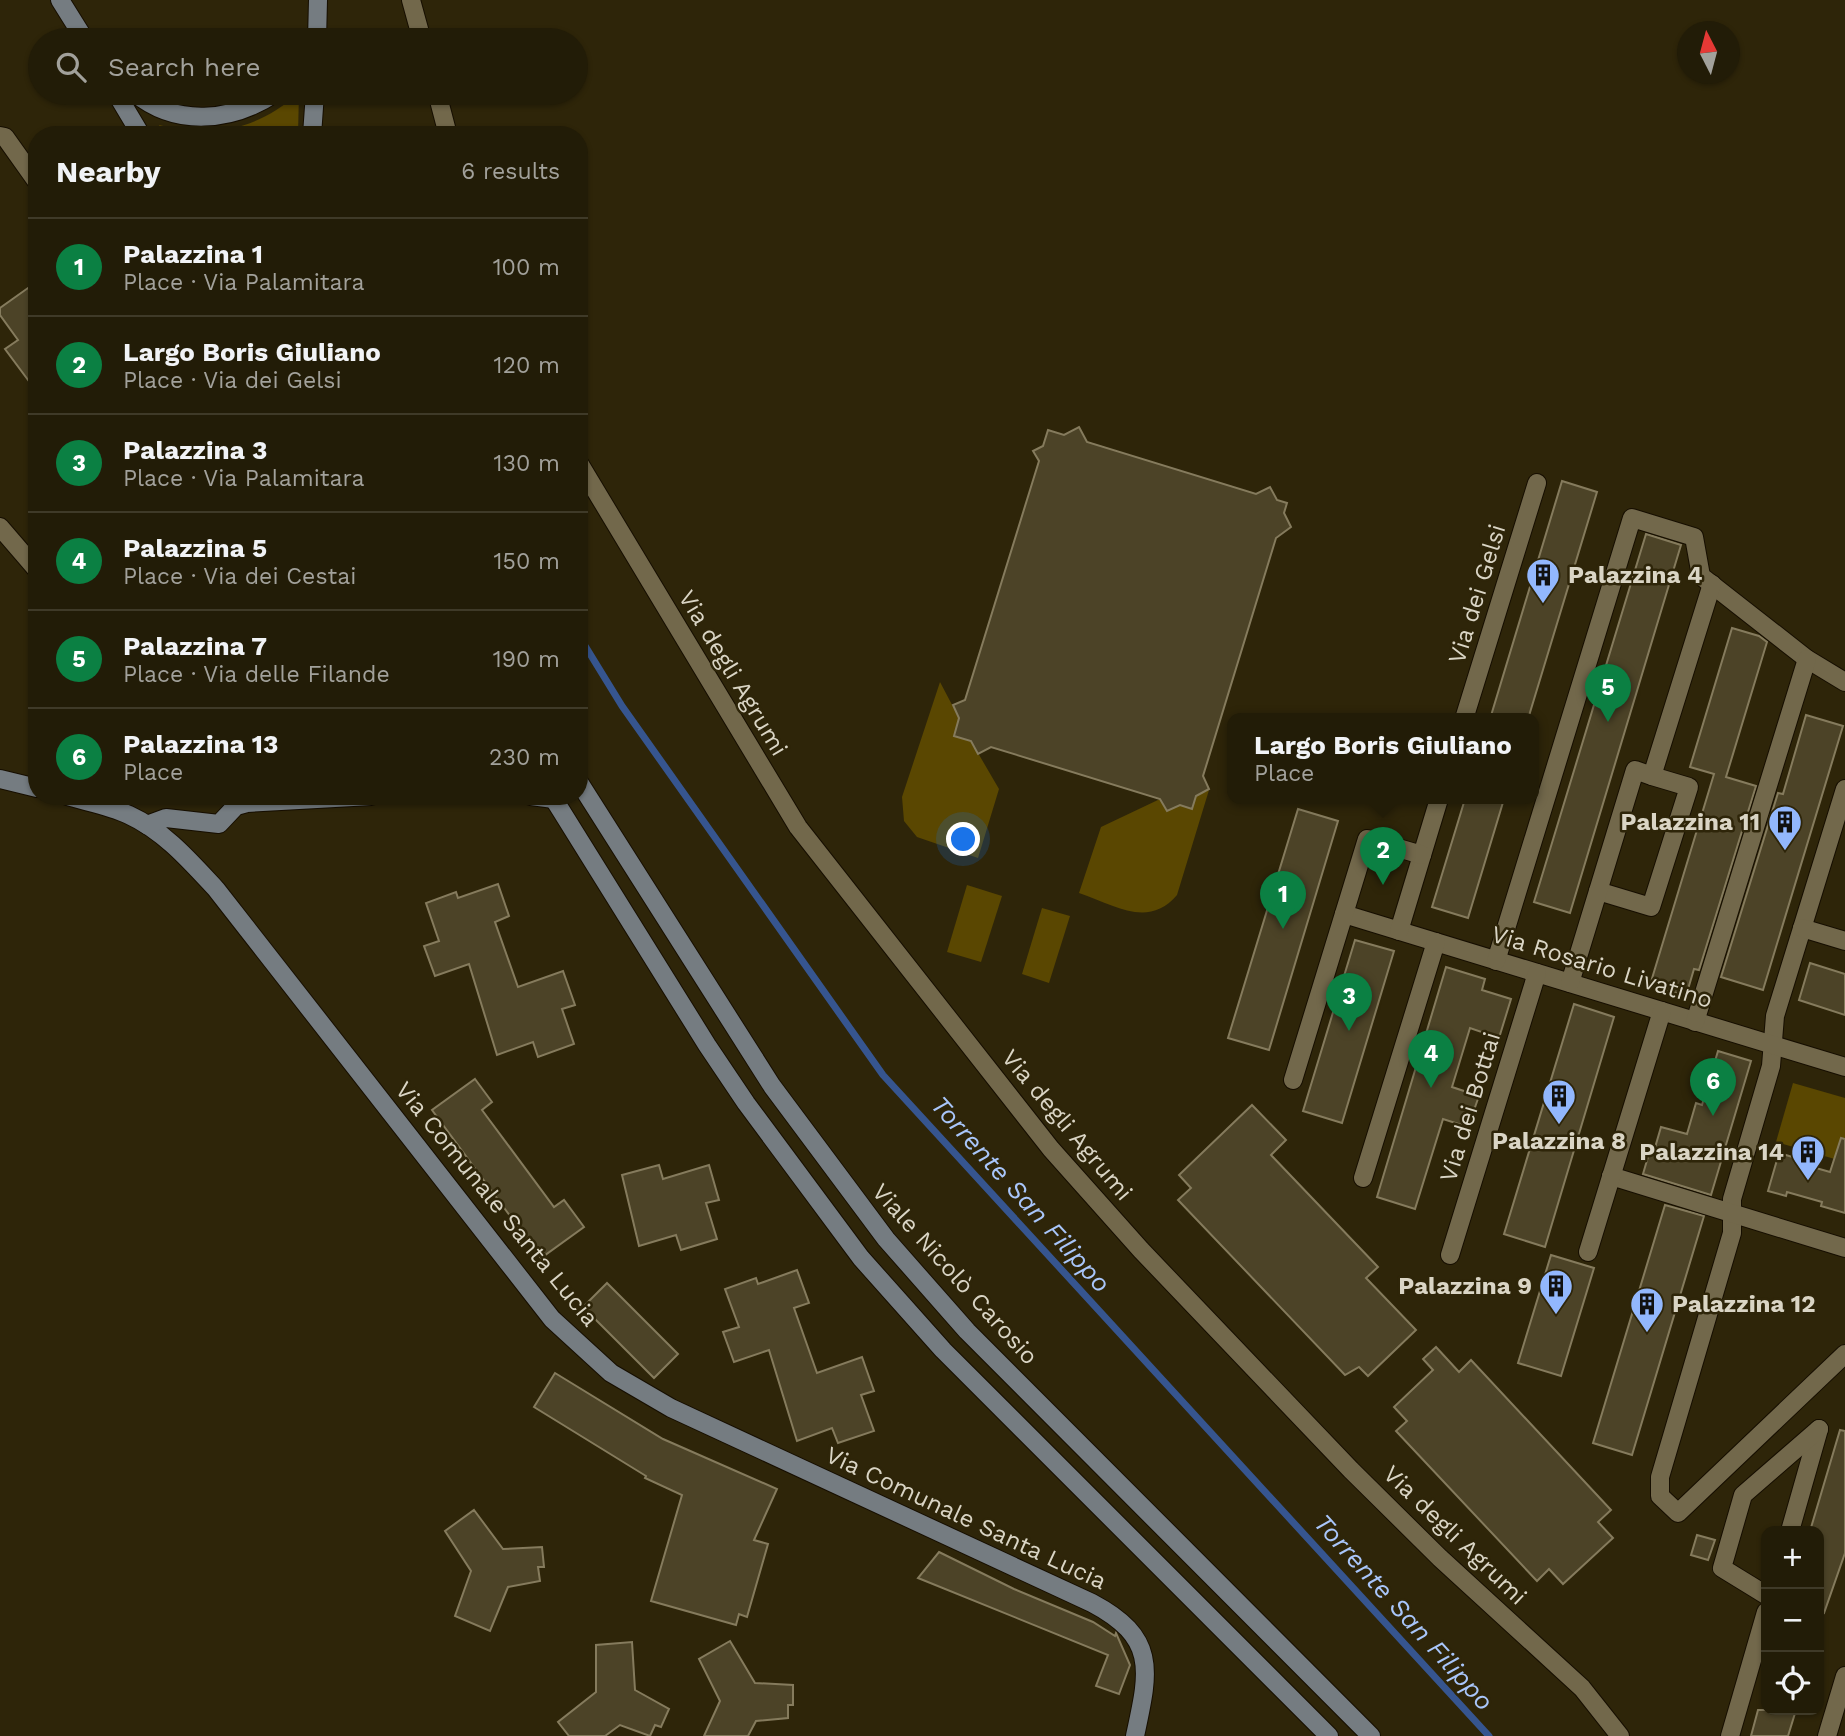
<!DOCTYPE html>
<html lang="en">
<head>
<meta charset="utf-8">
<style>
  :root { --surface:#221c07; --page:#2a2511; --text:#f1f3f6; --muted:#a2a19b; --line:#3f3a28; --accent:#0b8043 }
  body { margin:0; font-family:"Work Sans",sans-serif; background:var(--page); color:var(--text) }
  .controls { position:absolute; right:21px; bottom:21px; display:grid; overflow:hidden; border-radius:14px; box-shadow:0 2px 5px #0004 }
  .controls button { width:63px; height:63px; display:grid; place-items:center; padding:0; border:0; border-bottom:2px solid var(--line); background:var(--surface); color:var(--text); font:35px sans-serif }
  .compass { position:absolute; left:1677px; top:21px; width:63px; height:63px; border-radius:50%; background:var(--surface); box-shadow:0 2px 5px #0004; rotate:354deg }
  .you { position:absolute; left:964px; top:840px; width:24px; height:24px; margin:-18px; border:5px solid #fff; border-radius:50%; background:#1a73e8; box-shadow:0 0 0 10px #1a73e833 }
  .badge { display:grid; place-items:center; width:46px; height:46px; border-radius:50%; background:var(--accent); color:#fff; font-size:23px; font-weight:700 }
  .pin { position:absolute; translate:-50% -58px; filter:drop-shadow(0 2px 4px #0008) }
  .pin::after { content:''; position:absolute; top:37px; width:24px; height:21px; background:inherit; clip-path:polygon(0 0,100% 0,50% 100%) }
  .popup { position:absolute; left:1227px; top:713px; width:312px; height:91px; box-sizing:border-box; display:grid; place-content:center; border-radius:14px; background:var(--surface); filter:drop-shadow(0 2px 5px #0005); font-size:23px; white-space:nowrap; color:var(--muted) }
  .popup b { font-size:26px; color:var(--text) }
  .popup::after { content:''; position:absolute; left:50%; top:100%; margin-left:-14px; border:14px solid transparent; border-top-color:var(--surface) }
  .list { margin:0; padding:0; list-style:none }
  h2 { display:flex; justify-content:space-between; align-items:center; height:91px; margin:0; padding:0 28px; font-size:30px }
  h2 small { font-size:23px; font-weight:400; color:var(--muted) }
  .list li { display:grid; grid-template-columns:46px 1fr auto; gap:21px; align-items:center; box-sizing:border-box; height:98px; padding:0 28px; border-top:2px solid var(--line) }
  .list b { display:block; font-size:26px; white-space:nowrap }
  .list p { margin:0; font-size:23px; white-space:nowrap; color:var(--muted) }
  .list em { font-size:23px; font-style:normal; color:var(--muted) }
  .icon { flex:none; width:38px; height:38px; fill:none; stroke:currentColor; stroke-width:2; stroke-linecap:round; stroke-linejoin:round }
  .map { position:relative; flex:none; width:1845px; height:1736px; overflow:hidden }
  .search { position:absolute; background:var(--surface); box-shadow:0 2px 5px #0004; left:28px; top:28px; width:560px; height:77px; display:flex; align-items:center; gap:18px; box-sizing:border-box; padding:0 24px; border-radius:38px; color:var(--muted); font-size:26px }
  .panel { position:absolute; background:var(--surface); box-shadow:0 2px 5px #0004; left:28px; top:126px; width:560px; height:679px; border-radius:28px }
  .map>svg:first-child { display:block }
</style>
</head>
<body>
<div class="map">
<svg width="1845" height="1736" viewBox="0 0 1845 1736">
  <rect width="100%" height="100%" fill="#2e2509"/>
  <g fill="#5a4701">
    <path d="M299,93l-1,42h-133l-6,-10c55,14 97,5 140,-32z"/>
    <polygon points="940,682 959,718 954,736 971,741 999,789 978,858 917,837 904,821 902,797"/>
    <path d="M1209,790l-32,105c-29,34 -62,10 -98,-2l22,-66 59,-28 7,12 13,-6 12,4 4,-13z"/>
    <polygon points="967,885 1002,896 981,962 947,952"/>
    <polygon points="1042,908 1070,916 1049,983 1022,974"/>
    <polygon points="1793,1083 1845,1098 1845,1162 1776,1142"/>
  </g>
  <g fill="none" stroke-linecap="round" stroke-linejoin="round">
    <polyline stroke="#36558f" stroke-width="7" points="579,636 622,706 883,1075 1489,1736"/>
  </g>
  <g fill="#4c4327" stroke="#857b5d" stroke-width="2">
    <polygon points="28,288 37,299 37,392 5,349 18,340 0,315 0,308"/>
    <polygon points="1079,427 1087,442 1256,494 1270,487 1277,500 1287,503 1284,513 1291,527 1276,538 1203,776 1209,789 1196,796 1192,809 1180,805 1167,811 1160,799 991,747 978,754 971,741 954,736 959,718 953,705 965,700 1039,461 1033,451 1043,446 1048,430 1064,435"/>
    <polygon points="1562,481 1597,492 1528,719 1490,719"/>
    <polygon points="1646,534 1681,545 1570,913 1534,902"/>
    <polygon points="1732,628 1759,636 1767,642 1726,777 1756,786 1699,970 1694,969 1686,996 1650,985 1714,774 1690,767"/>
    <polygon points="1806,715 1843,726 1763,990 1721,977 1778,793 1783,794"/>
    <polygon points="1465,799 1504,799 1468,918 1432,907"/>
    <polygon points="1298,809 1338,821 1269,1050 1228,1038"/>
    <polygon points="498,884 509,916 495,922 518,987 563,971 575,1005 562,1009 574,1044 538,1057 533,1042 497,1055 469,964 435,976 424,946 439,941 426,903 456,892 458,898"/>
    <polygon points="1355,940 1394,951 1342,1123 1303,1111"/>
    <polygon points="1810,963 1845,974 1845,1015 1799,1000"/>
    <polygon points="1446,967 1485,979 1482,990 1511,999 1499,1038 1470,1028 1452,1087 1479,1096 1468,1127 1443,1119 1415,1209 1377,1197"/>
    <polygon points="1574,1004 1614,1017 1545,1247 1504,1234"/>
    <polygon points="1718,1051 1751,1061 1711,1195 1643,1174 1650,1150 1654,1151 1661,1127 1687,1134 1696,1103 1702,1105"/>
    <polygon points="475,1079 492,1102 482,1110 554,1207 564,1200 584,1227 541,1258 432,1110"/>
    <polygon points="1252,1105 1286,1140 1271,1155 1378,1267 1366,1278 1416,1330 1368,1376 1359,1367 1345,1375 1178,1200 1191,1188 1179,1175"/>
    <polygon points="1841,1138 1845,1139 1845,1213 1821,1206 1822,1202 1787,1192 1786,1196 1768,1191 1779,1153 1796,1158 1795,1162 1830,1172"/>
    <polygon points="659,1165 663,1179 709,1165 719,1200 706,1203 717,1239 681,1250 676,1235 639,1246 622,1175"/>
    <polygon points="1665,1205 1704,1216 1632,1455 1593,1443"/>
    <polygon points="1551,1255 1594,1268 1561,1376 1518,1363"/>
    <polygon points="797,1270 809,1303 794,1308 817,1373 862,1357 874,1391 861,1395 874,1431 838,1443 832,1428 797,1441 769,1350 734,1362 723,1332 739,1327 725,1289 756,1278 758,1284"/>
    <polygon points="607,1283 678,1354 654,1378 583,1307"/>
    <polygon points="1436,1347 1459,1372 1471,1360 1611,1510 1598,1522 1613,1538 1563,1584 1549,1569 1537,1581 1396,1431 1407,1421 1394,1407 1433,1370 1423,1359"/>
    <polygon points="555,1373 663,1439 777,1489 754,1540 768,1544 747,1617 739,1614 736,1625 651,1601 682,1495 645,1478 646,1476 534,1407"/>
    <polygon points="1840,1430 1845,1431 1845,1553 1824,1613 1819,1612 1819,1531 1810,1531"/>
    <polygon points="474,1510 503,1549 542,1547 544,1567 538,1567 540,1581 508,1587 490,1631 455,1616 471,1571 445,1531"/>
    <polygon points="1697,1535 1715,1540 1708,1560 1691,1555"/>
    <polygon points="939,1552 1014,1589 1093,1622 1115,1636 1116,1633 1130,1665 1119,1694 1096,1686 1108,1655 918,1578"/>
    <polygon points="730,1641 755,1683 793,1685 793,1705 788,1705 788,1718 756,1721 748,1736 704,1736 720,1701 699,1659"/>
    <polygon points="632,1642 635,1690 669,1709 661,1727 655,1725 650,1736 620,1725 605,1736 569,1736 558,1722 596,1692 596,1645"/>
    <polygon points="1758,1710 1796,1710 1788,1736 1751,1736"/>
  </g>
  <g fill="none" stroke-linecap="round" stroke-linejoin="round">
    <g stroke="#160e00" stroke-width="20">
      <g id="street">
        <polyline points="411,0 422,40"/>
        <polyline points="437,93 448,135"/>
        <polyline points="0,136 5,137 37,182"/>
        <polyline points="579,463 798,827 1051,1149 1141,1250 1351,1470 1440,1558 1582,1688 1620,1736"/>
        <polyline points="0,527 37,570"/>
        <polyline points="1464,719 1537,483"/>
        <polyline points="1845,789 1775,1016 1771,1066 1732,1199 1732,1233 1660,1477 1660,1496 1678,1513 1845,1354"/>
        <polyline points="1598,891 1651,907 1689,787 1652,776"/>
        <polyline points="1344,914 1845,1067"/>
        <polyline points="1802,928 1845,941"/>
        <polyline points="1399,931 1439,799"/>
        <polyline points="1496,961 1632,518 1694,537 1701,576 1807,659 1845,682"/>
        <polyline points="1570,983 1635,770 1652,776 1712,584"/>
        <polyline points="1695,1022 1807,659"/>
        <polyline points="1293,1080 1367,839 1422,855"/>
        <polyline points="1611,1176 1845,1248"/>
        <polyline points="1363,1178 1436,942"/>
        <polyline points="1588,1252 1662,1011"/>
        <polyline points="1450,1255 1537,973"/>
        <polyline points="1790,1531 1819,1429"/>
        <polyline points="1766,1595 1722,1568 1743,1495 1819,1429"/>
        <polyline points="1730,1736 1766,1612"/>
        <polyline points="1827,1736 1845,1676"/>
      </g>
    </g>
    <g stroke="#160e00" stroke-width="20">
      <g id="secondary">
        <polyline points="60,0 85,40"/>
        <polyline points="317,40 318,0"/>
        <polyline points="116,93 141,135"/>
        <path d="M135,93c41,34 97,29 140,0"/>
        <polyline points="312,135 315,93"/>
        <polyline points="0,779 37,788"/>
        <polyline points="579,782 772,1086 886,1239 967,1331 1371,1736"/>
        <path d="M67,796c20,6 43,10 62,19 35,16 61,46 87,74l336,430 59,54 60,35 421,195c66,35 57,68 43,133"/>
        <polyline points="531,796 554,799"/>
        <polyline points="552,796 707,1045 746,1103 861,1258 943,1350 1329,1736"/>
        <polyline points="147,825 166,818 219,824 236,806 247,803 371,796"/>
      </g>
    </g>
    <use href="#street" stroke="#72684b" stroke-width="18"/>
    <use href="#secondary" stroke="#757c81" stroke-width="18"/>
  </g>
  <defs>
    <g id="building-pin" transform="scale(1.75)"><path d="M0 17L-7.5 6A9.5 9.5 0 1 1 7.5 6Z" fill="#92b7fd" stroke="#2e2509"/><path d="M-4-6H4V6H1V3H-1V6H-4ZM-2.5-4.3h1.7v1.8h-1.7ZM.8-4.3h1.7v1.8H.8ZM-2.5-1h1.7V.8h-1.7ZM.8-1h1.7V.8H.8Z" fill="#111"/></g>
  </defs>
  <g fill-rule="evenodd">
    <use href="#building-pin" x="1543" y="575"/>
    <use href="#building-pin" x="1785" y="822"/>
    <use href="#building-pin" x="1559" y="1096"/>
    <use href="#building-pin" x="1808" y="1152"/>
    <use href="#building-pin" x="1556" y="1286"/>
    <use href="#building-pin" x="1647" y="1304"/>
  </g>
  <g text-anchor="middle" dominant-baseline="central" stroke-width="5" stroke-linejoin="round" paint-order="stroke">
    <g font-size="24" font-weight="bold" fill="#dad5c5" stroke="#2e2509" text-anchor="end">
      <text x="1568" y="575" text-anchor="start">Palazzina 4</text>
      <text x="1760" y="822">Palazzina 11</text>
      <text x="1559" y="1141" text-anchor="middle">Palazzina 8</text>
      <text x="1784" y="1152">Palazzina 14</text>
      <text x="1532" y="1286">Palazzina 9</text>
      <text x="1672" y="1304" text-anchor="start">Palazzina 12</text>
    </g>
    <g font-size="24" fill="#dad5c5" stroke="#2e2509">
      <text transform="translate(1477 594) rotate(-73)">Via dei Gelsi</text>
      <text transform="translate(733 673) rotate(59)">Via degli Agrumi</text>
      <text transform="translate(1602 967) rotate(17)">Via Rosario Livatino</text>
      <text transform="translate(1470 1107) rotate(-73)">Via dei Bottai</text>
      <text transform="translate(1067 1125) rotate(50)">Via degli Agrumi</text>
      <text transform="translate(497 1204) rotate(51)">Via Comunale Santa Lucia</text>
      <text transform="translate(955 1274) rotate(48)">Viale Nicolò Carosio</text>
      <text transform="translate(966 1518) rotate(25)">Via Comunale Santa Lucia</text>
      <text transform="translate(1455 1535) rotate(44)">Via degli Agrumi</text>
    </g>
    <g font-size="26" font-style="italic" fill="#a9c6fa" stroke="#2e2509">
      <text transform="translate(1021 1194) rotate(48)">Torrente San Filippo</text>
      <text transform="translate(1404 1612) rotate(48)">Torrente San Filippo</text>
    </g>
  </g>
</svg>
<div class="controls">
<button>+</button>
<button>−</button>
<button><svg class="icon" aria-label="locate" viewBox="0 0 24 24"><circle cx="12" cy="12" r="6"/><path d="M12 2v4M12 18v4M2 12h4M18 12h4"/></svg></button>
</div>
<svg class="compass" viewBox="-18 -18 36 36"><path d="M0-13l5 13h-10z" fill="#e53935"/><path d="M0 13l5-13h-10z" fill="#a2a19b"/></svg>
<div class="you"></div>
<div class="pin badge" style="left:1283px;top:929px">1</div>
<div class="pin badge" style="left:1383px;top:885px">2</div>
<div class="popup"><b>Largo Boris Giuliano</b>Place</div>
<div class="pin badge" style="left:1349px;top:1031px">3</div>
<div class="pin badge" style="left:1431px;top:1088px">4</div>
<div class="pin badge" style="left:1608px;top:722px">5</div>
<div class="pin badge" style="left:1713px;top:1116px">6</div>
<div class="search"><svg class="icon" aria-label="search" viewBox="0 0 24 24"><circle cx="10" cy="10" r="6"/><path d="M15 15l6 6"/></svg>Search here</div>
<section class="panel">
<h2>Nearby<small>6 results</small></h2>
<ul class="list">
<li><span class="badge">1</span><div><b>Palazzina 1</b><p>Place · Via Palamitara</p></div><em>100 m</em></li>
<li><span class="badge">2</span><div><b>Largo Boris Giuliano</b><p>Place · Via dei Gelsi</p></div><em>120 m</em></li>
<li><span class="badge">3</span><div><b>Palazzina 3</b><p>Place · Via Palamitara</p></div><em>130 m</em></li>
<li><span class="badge">4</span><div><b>Palazzina 5</b><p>Place · Via dei Cestai</p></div><em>150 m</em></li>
<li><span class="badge">5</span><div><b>Palazzina 7</b><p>Place · Via delle Filande</p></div><em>190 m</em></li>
<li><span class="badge">6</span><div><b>Palazzina 13</b><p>Place</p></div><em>230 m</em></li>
</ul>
</section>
</div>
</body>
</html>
